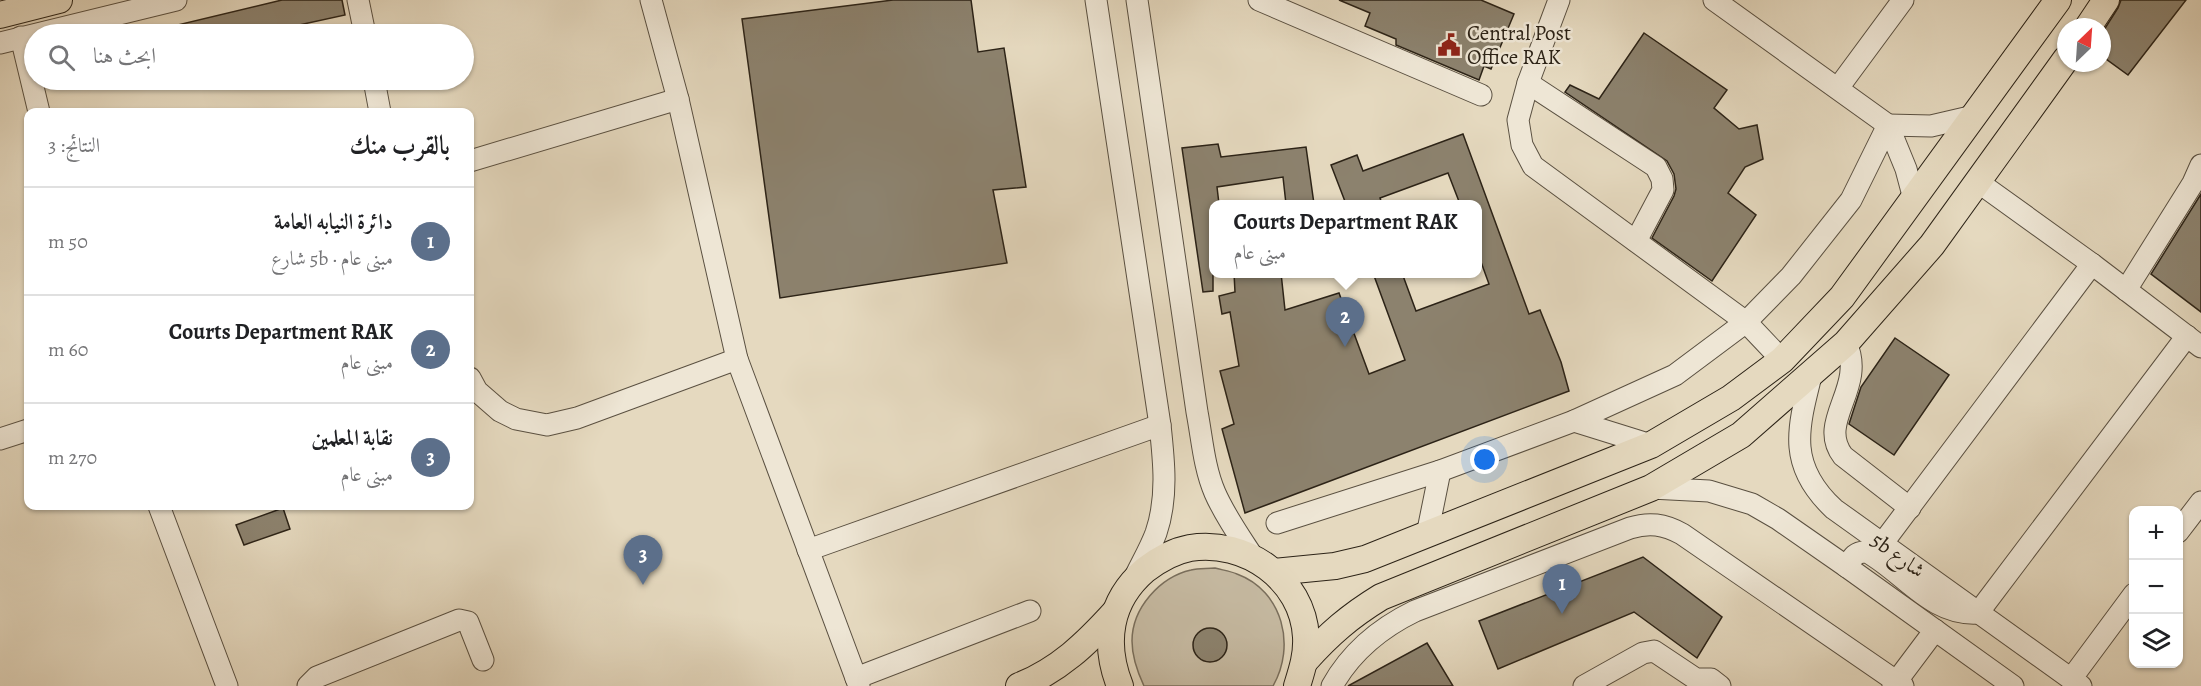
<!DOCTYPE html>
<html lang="ar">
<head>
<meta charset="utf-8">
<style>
	:root { --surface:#fff; --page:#f2f2f2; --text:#202124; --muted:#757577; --line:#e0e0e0; --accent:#2563eb }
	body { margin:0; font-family:Alegreya,Amiri,serif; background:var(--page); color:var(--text); direction:rtl }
	.controls { position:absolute; right:18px; bottom:18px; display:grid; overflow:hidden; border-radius:12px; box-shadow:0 2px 4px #0004 }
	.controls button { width:54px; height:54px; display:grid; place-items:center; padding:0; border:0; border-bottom:2px solid var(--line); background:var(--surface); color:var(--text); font:30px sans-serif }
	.compass { position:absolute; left:2057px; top:18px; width:54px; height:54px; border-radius:50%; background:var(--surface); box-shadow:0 2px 4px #0004; rotate:25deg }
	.you { position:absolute; left:1485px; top:460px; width:21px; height:21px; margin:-15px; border:4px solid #fff; border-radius:50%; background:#1a73e8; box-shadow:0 0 0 9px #1a73e833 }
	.badge { display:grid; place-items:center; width:39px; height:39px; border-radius:50%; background:var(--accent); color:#fff; font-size:20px; font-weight:700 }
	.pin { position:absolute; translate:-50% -50px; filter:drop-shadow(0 2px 3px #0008) }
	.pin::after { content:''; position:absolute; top:32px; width:21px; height:18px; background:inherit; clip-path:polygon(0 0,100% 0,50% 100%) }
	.popup { position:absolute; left:1209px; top:200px; width:273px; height:78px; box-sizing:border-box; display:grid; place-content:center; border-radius:12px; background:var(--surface); filter:drop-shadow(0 2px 4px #0005); font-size:20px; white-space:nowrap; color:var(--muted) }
	.popup b { font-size:22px; color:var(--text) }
	.popup::after { content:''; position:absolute; left:50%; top:100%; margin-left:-12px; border:12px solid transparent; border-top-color:var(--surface) }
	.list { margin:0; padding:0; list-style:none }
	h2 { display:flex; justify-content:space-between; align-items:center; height:78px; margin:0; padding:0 24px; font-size:26px }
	h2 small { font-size:20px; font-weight:400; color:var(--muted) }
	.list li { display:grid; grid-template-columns:39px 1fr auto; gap:18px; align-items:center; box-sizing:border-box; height:108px; padding:0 24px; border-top:2px solid var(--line) }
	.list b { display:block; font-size:22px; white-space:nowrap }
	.list p { margin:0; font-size:20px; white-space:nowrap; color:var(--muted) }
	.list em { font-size:20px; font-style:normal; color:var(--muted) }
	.icon { flex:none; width:33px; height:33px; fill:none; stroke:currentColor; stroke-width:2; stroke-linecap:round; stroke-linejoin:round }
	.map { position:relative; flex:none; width:2201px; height:686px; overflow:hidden; direction:ltr }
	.search { position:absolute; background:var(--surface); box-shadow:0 2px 4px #0004; left:24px; top:24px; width:450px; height:66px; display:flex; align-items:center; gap:15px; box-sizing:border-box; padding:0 21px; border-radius:33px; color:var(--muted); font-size:22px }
	.panel { position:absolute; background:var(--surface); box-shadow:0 2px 4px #0004; left:24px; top:108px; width:450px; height:402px; border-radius:12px; direction:rtl }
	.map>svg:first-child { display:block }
	.green { fill:#c6baa2; stroke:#796e5c; stroke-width:1.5 }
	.building { fill:#8c826e; stroke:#2c2317; stroke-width:1.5 }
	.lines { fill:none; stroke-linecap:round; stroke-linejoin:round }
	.minor-casing { stroke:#5a5041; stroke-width:23 }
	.major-casing { stroke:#2c2317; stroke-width:28 }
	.minor { stroke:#eee6d5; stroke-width:21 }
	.major { stroke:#e5d9bf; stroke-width:26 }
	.labels { text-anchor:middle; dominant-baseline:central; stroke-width:5; stroke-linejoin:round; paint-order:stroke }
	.poi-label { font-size:21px; fill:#2c2317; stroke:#eee6d5; text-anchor:start }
	.street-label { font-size:21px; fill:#2c2317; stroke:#eee6d5 }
</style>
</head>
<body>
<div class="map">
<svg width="2201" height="686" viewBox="0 0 2201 686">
	<rect width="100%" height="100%" fill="#e5d9bf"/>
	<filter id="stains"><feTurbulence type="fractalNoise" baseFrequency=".00333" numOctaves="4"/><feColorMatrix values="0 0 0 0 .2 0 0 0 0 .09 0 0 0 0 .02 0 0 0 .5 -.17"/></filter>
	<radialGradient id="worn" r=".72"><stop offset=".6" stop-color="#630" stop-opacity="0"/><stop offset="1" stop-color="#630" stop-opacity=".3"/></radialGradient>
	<path class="green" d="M1215,568C1222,570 1230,571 1237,574C1283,591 1296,646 1273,686H1144C1137,671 1132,657 1132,641C1132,608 1160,577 1191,570C1199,568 1207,569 1215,568Z"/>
	<g class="building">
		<path d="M282,0H342L345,15L258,34H166L165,28Z"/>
		<path d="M893,0H971L978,52L1004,48L1026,187L993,190L1007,263L780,298L742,19Z"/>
		<path d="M1339,0H1481L1514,14L1491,69L1484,66L1479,80L1396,45V39L1365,26L1370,13Z"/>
		<path d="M2121,0H2186L2128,75L2102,56V33L2118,8Z"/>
		<path d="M1644,33L1727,90L1714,108L1739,129L1757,125L1763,159L1745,167L1728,193L1756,215L1712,281L1652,238L1674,196L1676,189L1674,174L1667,161L1565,92L1570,85L1599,99Z"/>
		<path d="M1463,134L1529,314L1540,310L1561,362L1569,391L1245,513L1222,429L1234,424L1220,371L1239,366L1230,312L1222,314L1219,296L1235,292L1234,273H1281L1285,310L1339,293L1369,374L1405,360L1373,273H1402L1416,311L1489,284L1477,251V204H1460L1448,173L1380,198L1382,204H1346L1331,165L1357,155L1363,171Z"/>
		<path d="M1218,144L1221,157L1306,147L1314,204H1286L1283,177L1217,187L1219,204H1213V291L1203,292L1182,148Z"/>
		<path d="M2201,194V312L2151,274Z"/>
		<path d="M1895,338L1949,375L1894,455L1849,424L1861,387Z"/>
		<path d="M283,508L290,529L244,545L236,525Z"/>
		<path d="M1643,557L1722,617L1697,658L1634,612L1498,669L1479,621Z"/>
		<circle cx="1210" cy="645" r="17"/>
		<path d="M1427,643L1453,686H1348Z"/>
	</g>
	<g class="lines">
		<g class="minor-casing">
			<g id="minor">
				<path d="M358,0L365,34"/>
				<path d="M651,0L678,99L737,359L859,686"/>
				<path d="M1096,0L1160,425C1164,461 1168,498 1156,533C1150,549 1141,564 1134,579"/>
				<path d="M1137,0L1197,412C1202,438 1204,468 1215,493C1225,516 1240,537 1253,557"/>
				<path d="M1259,0L1481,95"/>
				<path d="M1559,0L1528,83L1518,120L1522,145L1533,166L1746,322L1782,360"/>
				<path d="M1714,0L1888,125L1906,169L1914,199"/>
				<path d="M21,37L39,112"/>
				<path d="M0,43L176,0"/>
				<path d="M374,80L380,112"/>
				<path d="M1528,83L1656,167L1662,179L1663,190L1636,241"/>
				<path d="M1838,88L1903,0"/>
				<path d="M1888,125L1931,126L1974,116"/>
				<path d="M470,161L678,99"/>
				<path d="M1978,182L2092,264L2201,347"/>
				<path d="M2126,290L2193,183L2201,165"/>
				<path d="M1846,343C1867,388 1816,421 1843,456L1910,508"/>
				<path d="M1811,376C1797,431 1788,466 1834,509L2081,686"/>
				<path d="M470,378L477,391L500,411L516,419L547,425L577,418L737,359"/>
				<path d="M1574,421L1651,445"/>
				<path d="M0,439L28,430"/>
				<path d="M1651,488L1709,491L1752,504L1778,519L1847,567L2013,686"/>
				<path d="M159,506L227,686"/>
				<path d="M1277,523L1440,471L1574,421L1675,375L1746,322L1791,276L1851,200L1888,125"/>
				<path d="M2178,532L2201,502"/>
				<path d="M1427,535L1440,471"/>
				<path d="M1882,544L2092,264"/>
				<path d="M808,550L1160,425"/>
				<path d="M1847,567C1852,558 1855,551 1867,552C1905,573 1931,616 1978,613L2187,336"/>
				<path d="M856,678L1030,611"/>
				<path d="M2071,679L2134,594"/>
				<path d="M308,686L317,677L459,620L468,622L483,660"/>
				<path d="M1332,686C1351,652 1380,628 1415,611L1630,528C1649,522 1664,524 1682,534L1903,686"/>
				<path d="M1584,686L1643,653L1654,651L1696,679H1711L1720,686"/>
				<path d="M1893,686L1935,630"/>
			</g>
		</g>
		<g class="major-casing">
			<g id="major">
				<path d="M0,15L59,0"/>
				<path d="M2088,27L2106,0"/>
				<path d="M1274,572L1335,566L1365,559L1651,445L1731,398L1782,360L1842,297L2058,0"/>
				<path d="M1305,661C1329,634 1350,616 1381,597L1651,488L1741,435L1846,343L1932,245L2066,59"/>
				<path d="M1019,686C1059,670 1086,644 1115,612"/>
				<path d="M1120,686C1103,643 1109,601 1145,570C1158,560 1174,551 1190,548C1245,539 1303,579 1306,637C1307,655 1302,670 1297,686"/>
			</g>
		</g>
		<use href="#minor" class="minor"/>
		<use href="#major" class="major"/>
	</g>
	<defs>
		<g id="civic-bare" transform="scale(1.8)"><path d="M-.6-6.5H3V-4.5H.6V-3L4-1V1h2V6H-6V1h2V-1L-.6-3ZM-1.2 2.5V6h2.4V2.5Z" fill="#8f2418" stroke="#eee6d5" stroke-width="2.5" paint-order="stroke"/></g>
	</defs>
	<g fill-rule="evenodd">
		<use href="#civic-bare" x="1449" y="45"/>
	</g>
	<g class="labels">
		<g class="poi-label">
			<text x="1467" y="33">Central Post<tspan x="1467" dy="24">Office RAK</tspan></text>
		</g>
		<g class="street-label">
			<text transform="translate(1898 555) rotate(36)">5b شارع</text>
		</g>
	</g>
	<rect width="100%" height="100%" filter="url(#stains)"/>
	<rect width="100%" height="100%" fill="url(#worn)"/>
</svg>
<div class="controls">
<button>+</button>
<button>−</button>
<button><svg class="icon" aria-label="layers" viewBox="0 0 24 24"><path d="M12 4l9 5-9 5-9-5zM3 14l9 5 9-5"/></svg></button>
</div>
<svg class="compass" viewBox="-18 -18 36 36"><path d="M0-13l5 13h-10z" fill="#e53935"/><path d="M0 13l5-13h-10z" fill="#757577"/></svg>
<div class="you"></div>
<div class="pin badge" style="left:1562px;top:614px;background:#5c6f8a">1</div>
<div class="pin badge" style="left:1345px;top:347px;background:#5c6f8a">2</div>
<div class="popup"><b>Courts Department RAK</b>مبنى عام</div>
<div class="pin badge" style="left:643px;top:585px;background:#5c6f8a">3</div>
<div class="search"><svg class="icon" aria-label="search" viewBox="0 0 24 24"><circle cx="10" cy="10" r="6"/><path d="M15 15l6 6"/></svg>ابحث هنا</div>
<section class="panel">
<h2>بالقرب منك<small>النتائج: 3</small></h2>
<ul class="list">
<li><span class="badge" style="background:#5c6f8a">1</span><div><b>دائرة النيابه العامة</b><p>مبنى عام · 5b شارع</p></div><em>50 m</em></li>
<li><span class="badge" style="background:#5c6f8a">2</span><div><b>Courts Department RAK</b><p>مبنى عام</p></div><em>60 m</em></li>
<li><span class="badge" style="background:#5c6f8a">3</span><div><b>نقابة المعلمين</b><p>مبنى عام</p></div><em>270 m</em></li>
</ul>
</section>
</div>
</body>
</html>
